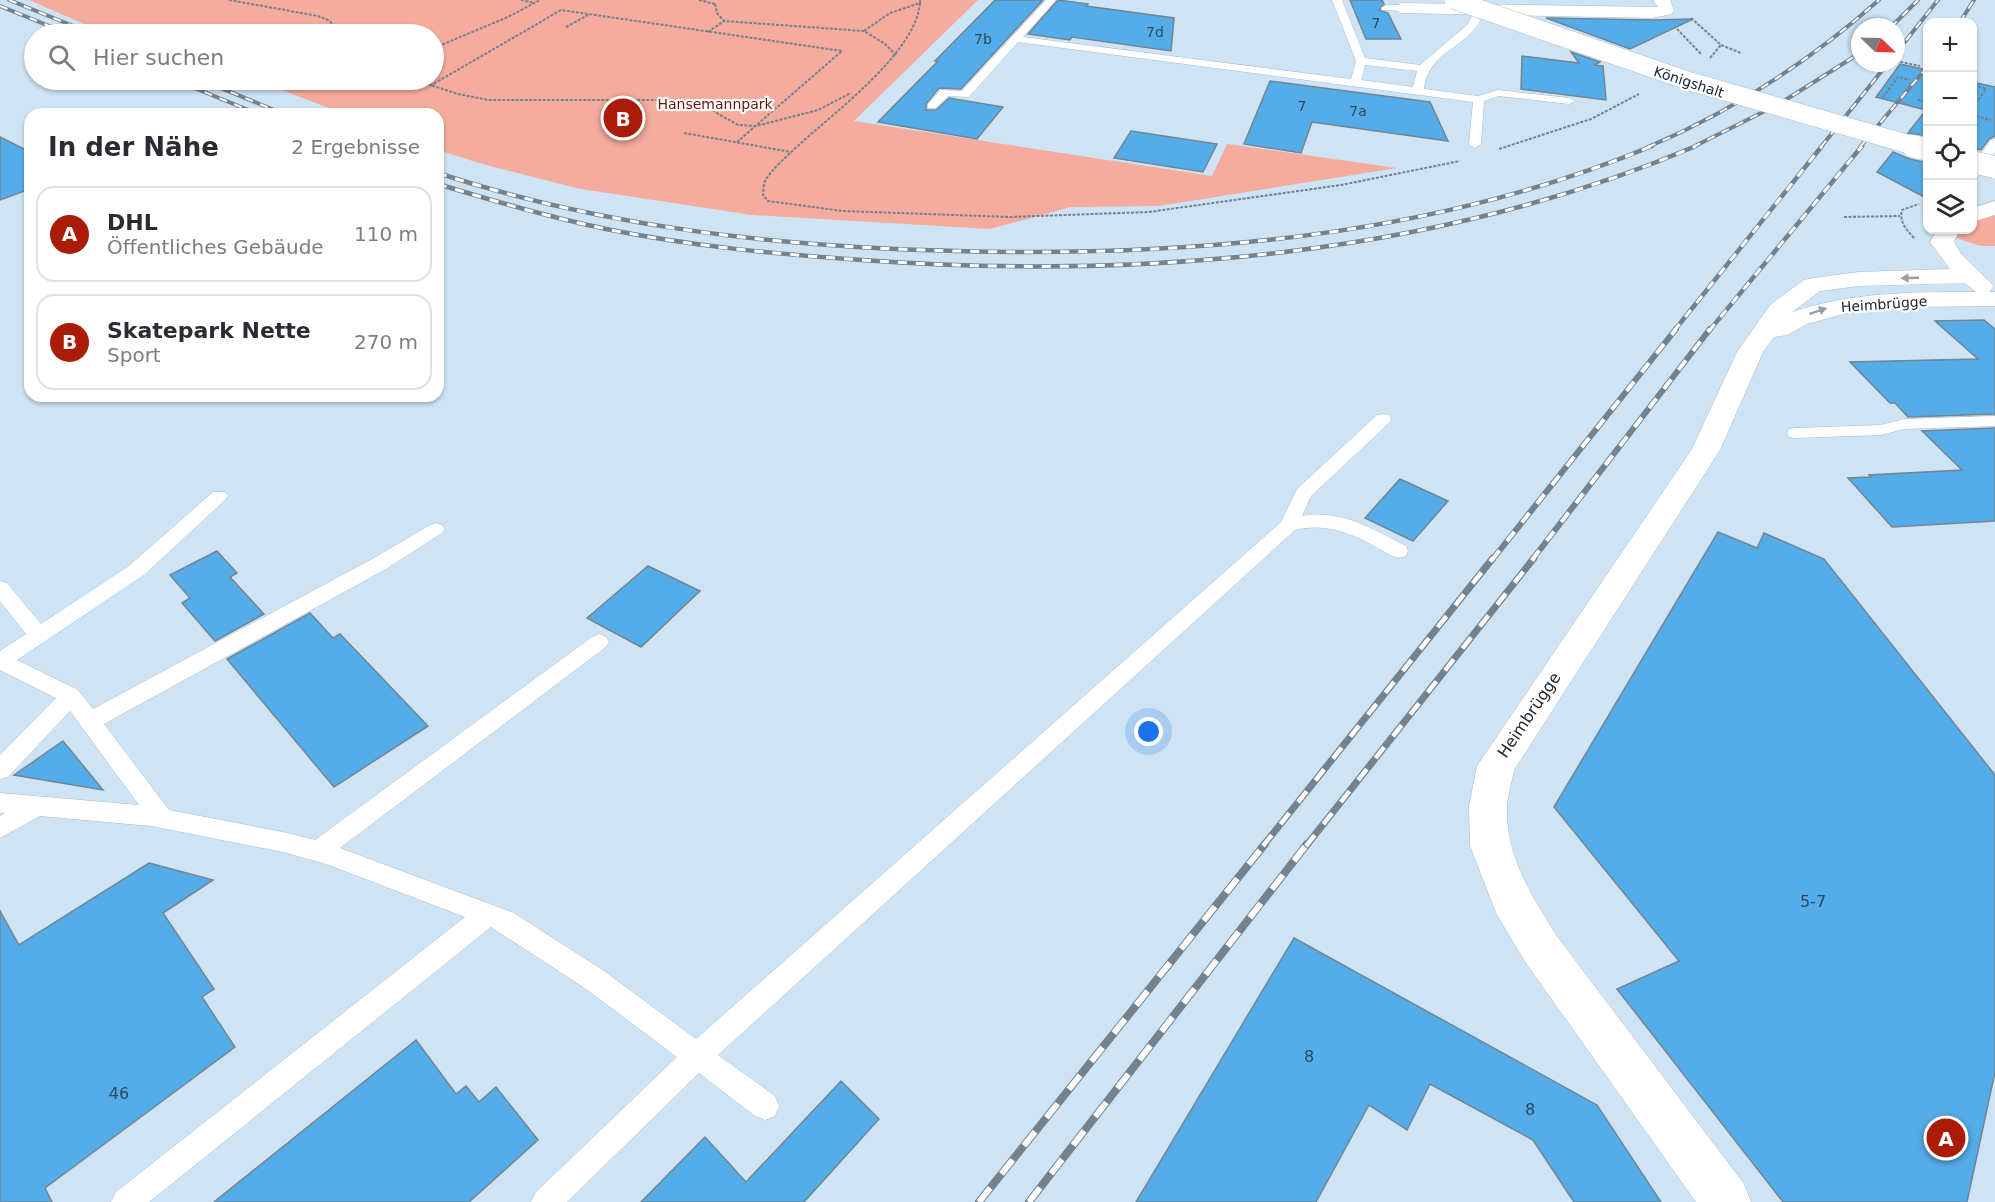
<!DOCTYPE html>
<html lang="de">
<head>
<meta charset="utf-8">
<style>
	:root { --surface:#fff; --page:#f2f2f3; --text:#2b2b33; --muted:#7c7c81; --line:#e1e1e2; --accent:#ab1c08 }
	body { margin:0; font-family:"DejaVu Sans",sans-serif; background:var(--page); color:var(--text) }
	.controls { position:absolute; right:18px; top:18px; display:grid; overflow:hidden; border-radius:12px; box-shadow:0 2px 4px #0004 }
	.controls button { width:54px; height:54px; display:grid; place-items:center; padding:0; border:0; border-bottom:2px solid var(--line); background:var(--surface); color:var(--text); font:30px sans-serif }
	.compass { position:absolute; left:1851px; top:18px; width:54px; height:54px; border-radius:50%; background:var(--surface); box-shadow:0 2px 4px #0004; rotate:113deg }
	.you { position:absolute; left:1149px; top:732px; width:21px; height:21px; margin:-15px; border:4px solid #fff; border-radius:50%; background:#1a73e8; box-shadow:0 0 0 9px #1a73e833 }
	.badge { display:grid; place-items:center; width:39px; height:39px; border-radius:50%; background:var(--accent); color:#fff; font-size:20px; font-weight:700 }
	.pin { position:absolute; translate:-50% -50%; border:3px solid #fff; box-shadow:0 2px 6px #0006 }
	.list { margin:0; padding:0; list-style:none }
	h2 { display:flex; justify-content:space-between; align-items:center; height:78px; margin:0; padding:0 24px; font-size:26px }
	h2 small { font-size:20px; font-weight:400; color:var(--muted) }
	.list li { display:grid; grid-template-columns:39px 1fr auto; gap:18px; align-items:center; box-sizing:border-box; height:96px; margin:0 12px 12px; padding:0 12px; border:2px solid var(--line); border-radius:18px }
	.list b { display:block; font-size:22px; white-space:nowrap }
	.list p { margin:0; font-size:20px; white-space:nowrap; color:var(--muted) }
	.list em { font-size:20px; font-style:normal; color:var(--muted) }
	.icon { flex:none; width:33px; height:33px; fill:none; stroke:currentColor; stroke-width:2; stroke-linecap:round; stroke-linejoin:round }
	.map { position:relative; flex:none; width:1995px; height:1202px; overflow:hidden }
	.search { position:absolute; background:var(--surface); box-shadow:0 2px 4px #0004; left:24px; top:24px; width:420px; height:66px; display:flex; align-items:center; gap:15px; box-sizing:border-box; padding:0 21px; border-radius:33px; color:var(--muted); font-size:22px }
	.panel { position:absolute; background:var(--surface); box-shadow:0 2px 4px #0004; left:24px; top:108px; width:420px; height:294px; border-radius:18px }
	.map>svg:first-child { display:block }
	.green { fill:#f5ab9d }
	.building { fill:#54ade8; stroke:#718593; stroke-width:1.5 }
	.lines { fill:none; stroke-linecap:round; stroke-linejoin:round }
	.lane-casing { stroke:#a8bccc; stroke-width:1 }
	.street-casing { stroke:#a8bccc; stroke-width:1 }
	.path { stroke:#74828d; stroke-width:2; stroke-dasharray:3 1.5; stroke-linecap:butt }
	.lane { fill:#fff; fill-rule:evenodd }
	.street { fill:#fff; fill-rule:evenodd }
	.rail-far4-casing { stroke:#74828d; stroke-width:4 }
	.rail-far3-casing { stroke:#74828d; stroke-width:4.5 }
	.rail-far2-casing { stroke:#74828d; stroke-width:6 }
	.rail-far1-casing { stroke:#74828d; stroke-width:7 }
	.rail-casing { stroke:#74828d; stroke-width:8 }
	.rail-far4 { stroke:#fff; stroke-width:2; stroke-dasharray:8; stroke-linecap:butt }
	.rail-far3 { stroke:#fff; stroke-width:3; stroke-dasharray:9; stroke-linecap:butt }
	.rail-far2 { stroke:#fff; stroke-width:4; stroke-dasharray:12; stroke-linecap:butt }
	.rail-far1 { stroke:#fff; stroke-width:4.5; stroke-dasharray:14; stroke-linecap:butt }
	.rail { stroke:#fff; stroke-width:6; stroke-dasharray:18; stroke-linecap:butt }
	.secondary-bridge-far1-casing { stroke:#a8bccc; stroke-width:19; stroke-linecap:butt }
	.secondary-bridge-casing { stroke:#a8bccc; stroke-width:23; stroke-linecap:butt }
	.secondary-bridge-far1 { stroke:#fff; stroke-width:18 }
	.secondary-bridge { stroke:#fff; stroke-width:22 }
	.oneway { fill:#9b9ea1 }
	.labels { text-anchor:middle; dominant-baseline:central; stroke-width:4.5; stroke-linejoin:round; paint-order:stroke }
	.number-label { font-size:14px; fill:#2d495c }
	.far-street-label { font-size:14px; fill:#20282e; stroke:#fff }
	.far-park-label { font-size:14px; fill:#6a150a; stroke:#fff }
	.street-label { font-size:16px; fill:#20282e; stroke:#fff }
	.near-number-label { font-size:16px; fill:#2d495c }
</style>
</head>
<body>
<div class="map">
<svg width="1995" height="1202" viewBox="0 0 1995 1202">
	<rect width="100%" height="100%" fill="#cee4f4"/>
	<g class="green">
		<path d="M29,0H978L854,121L1212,176L1227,144L1397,168L1159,206L1071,207L990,229L752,215L581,189L479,163L438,150V114H344L256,80H434V34H115L98,30Z"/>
		<path d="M1995,213V246H1981L1956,238L1961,230H1972L1973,222Z"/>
	</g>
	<g class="building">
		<path d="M995,0H1043L961,89L939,88L926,104V110H936L949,98L1003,107L977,139L878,122L938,61H935Z"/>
		<path d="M1058,0L1088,4L1086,6L1174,18L1171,51L1072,37L1070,40L1028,34Z"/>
		<path d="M1350,0H1382L1384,4L1379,10L1388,13L1401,39H1366Z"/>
		<path d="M1546,18L1652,20L1693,19L1630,49Z"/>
		<path d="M1571,52L1600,62L1595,65L1603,66L1606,100L1521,89L1522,56L1579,63Z"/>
		<path d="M1900,64L1928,70V136L1908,133L1926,110L1876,97Z"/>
		<path d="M1270,81L1430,102L1448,141L1312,122L1301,153L1244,144Z"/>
		<path d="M1972,82L1995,87V136L1989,139L1981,150L1972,148Z"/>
		<path d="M1131,131L1217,144L1203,172L1114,158Z"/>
		<path d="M0,137L30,152V189L0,200Z"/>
		<path d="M1893,152L1910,159L1928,163V199L1877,172Z"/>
		<path d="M1984,320L1995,329V414L1908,417L1895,403H1890L1850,362L1978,359L1935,321Z"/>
		<path d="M1995,428V521L1892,527L1848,478L1871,477L1869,475L1962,470L1922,431Z"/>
		<path d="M1400,479L1448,501L1413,541L1365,518Z"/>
		<path d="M1718,532L1757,548L1764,533L1824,559L1995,775V1072L1967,1202H1783L1617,989L1679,961L1554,807Z"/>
		<path d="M217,551L237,573L230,577L264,614L215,641L182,603L190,598L170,575Z"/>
		<path d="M648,566L700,591L641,647L587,618Z"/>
		<path d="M310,613L333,638L340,634L428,726L334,787L227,659Z"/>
		<path d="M63,741L103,790L14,775Z"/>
		<path d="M149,863L213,880L163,913L214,989L202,997L235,1047L45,1188L52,1202H0V911L19,945Z"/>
		<path d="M1294,938L1597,1105L1661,1202H1574L1533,1140L1430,1084L1407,1130L1369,1105L1316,1202H1136Z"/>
		<path d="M416,1040L456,1094L466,1086L479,1102L496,1087L538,1140L469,1202H214Z"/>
		<path d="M841,1081L879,1119L804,1202H641L705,1137L746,1182Z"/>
	</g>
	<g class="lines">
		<g class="lane-casing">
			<g id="lane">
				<path d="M1046,0H1056L1023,37L1351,79L1356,61L1332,0H1342L1365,58L1420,65L1467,25L1473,14L1470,10L1475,7L1483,14C1472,48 1429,48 1424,89L1478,96L1498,90L1569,98L1575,101L1569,104L1499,96L1484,101L1481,144L1475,148L1469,144L1473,102L1018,42L969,97L948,96L936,108H928V104L941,90L962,91ZM1365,65L1417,71L1413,87L1361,80Z"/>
				<path d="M1386,5H1401L1406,8L1401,11L1383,10L1381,8Z"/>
				<path d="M1995,139V152L1976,179L1972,180V166L1991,140Z"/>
				<path d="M1383,414L1389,415L1391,419L1389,423L1311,496L1302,516C1340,509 1373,529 1406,546L1408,551L1406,556L1399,558L1392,556C1360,538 1333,521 1295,530L718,1055L775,1096L779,1106L775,1116L765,1120L755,1116L699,1073L567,1202H531L536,1192L677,1057L586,989L491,927L149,1202H111L116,1192L465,917L326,864L283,852L151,826L40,816L0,838V816L5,813H0V793L139,805L70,711L8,777L0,779V755L56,698L0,670V651L26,634L0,601V581L7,583L41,624L130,565L213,492H225L228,496L225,500L144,575L17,660L78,690L93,709L372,559L430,525L436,523L442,525L445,529L442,533L386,569L104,724L169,810L283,832L315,840L592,637L599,634L606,637L609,642L606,647L340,848L514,913L604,971L696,1039L1281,522L1297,489L1377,415Z"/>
				<path d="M1995,416V426L1904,429L1881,435L1795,438L1789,437L1787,433L1789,429L1795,428L1881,425L1904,419Z"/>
			</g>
		</g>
		<g class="street-casing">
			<g id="street">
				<path d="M1653,0H1670L1674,10L1672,14L1652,18L1401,13L1393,8L1401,3L1658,7Z"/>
				<path d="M1995,201V215L1972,222V208Z"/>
				<path d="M1937,230H1959L1954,242L1961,254L1994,286L1989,292H1995V306L1913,307L1851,312L1807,324L1787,335L1774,337L1763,352L1720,450L1514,770C1512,781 1508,794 1507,806C1505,855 1531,895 1556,935L1744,1184L1751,1202H1696L1526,963L1497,915L1470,846L1469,806L1477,766L1692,449L1737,352L1771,304L1804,280L1813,278L1859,272L1950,269L1930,242ZM1965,283L1976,292C1913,292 1852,292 1792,312L1820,291L1859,286Z"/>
			</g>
		</g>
		<g class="path">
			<path d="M229,0L318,16L328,20L345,34"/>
			<path d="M521,0L535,3"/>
			<path d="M699,0L715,4"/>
			<path d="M920,3C916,52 836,111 800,144C791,152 770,171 765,181C763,185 764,191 763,195L768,201L843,211L1010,217L1149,212L1341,185L1460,161"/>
			<path d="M715,4L717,13L724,21L864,31L885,44L896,55"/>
			<path d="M1691,18L1721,45L1741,53"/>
			<path d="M566,27L588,15"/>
			<path d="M1677,29L1701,54"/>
			<path d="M864,31L890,13L920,3V0"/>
			<path d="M708,32L724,21"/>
			<path d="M434,48L508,17L540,0"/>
			<path d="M1710,58L1721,45"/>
			<path d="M1896,61L1920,66"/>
			<path d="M415,80L458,94L489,100H672L708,108L738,125L756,126L818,110L851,93"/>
			<path d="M430,86L561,10L842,51L737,142"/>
			<path d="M1972,91L1976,86L1986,89L1972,109"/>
			<path d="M1883,97L1898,77L1910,80"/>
			<path d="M1918,100L1928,103"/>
			<path d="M1972,115L1991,120"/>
			<path d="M684,133L791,152"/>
			<path d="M1499,149L1591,119L1639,94"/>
			<path d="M1844,217L1900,216"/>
			<path d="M1914,238C1906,229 1899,222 1902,210L1919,204"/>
		</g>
		<use href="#lane" class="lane"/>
		<use href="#street" class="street"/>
		<g class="rail-far4-casing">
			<g id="rail-far4">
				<path d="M9,0L93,34"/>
				<path d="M0,6L69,34"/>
				<path d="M1960,22L1974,0"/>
				<path d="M1891,27L1918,0"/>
				<path d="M1896,53L1938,0"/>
				<path d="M175,80L258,114"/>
				<path d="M201,80L284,114"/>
				<path d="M1648,147C1733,111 1810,61 1879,0"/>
				<path d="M1693,147L1779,104L1860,53"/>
				<path d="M1821,147L1888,63"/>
				<path d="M1860,147L1928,66"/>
			</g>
		</g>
		<g class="rail-far3-casing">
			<g id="rail-far3">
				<path d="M438,173C605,228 783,247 957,251C1191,257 1434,237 1652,146"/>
				<path d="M438,184C493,201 549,217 606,229C690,246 776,254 862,260C1140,280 1438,256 1696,146"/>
				<path d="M1674,331L1822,146"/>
				<path d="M1709,331L1862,146"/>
			</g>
		</g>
		<g class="rail-far2-casing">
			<g id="rail-far2">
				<path d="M1492,560L1676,329"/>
				<path d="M1532,560L1710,329"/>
			</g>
		</g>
		<g class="rail-far1-casing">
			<g id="rail-far1">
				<path d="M1263,846L1493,558"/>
				<path d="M1306,846L1534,558"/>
			</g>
		</g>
		<g class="rail-casing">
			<g id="rail">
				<path d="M979,1202L1265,844"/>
				<path d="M1029,1202L1307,844"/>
			</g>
		</g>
		<use href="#rail-far4" class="rail-far4"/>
		<use href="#rail-far3" class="rail-far3"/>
		<use href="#rail-far2" class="rail-far2"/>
		<use href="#rail-far1" class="rail-far1"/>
		<use href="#rail" class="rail"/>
		<g class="secondary-bridge-far1-casing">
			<path id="secondary-bridge-far1" d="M1454,0L1689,81L1918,147"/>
		</g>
		<g class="secondary-bridge-casing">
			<g id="secondary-bridge">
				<path d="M1913,146L1928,150"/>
				<path d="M1972,162L1995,167"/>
			</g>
		</g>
		<use href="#secondary-bridge-far1" class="secondary-bridge-far1"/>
		<use href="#secondary-bridge" class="secondary-bridge"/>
	</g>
	<defs><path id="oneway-solid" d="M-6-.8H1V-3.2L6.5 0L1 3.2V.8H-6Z" transform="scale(1.5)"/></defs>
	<g class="oneway">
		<use href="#oneway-solid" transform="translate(1910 278) rotate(178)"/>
		<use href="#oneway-solid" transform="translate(1818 311) rotate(-18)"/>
	</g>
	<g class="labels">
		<g class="number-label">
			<text x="1376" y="23">7</text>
			<text x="1155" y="32">7d</text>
			<text x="983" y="39">7b</text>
			<text x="1302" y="106">7</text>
			<text x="1358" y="111">7a</text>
		</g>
		<g class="far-street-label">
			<text transform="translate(1689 82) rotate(18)">Königshalt</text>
			<text transform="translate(1884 304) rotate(-4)">Heimbrügge</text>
		</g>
		<g class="far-park-label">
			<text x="715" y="104">Hansemannpark</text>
		</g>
		<g class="street-label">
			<text transform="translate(1529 715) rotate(-56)">Heimbrügge</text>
		</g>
		<g class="near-number-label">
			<text x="1813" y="901">5-7</text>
			<text x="1309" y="1056">8</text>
			<text x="119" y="1093">46</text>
			<text x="1530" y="1109">8</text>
		</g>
	</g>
</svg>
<div class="controls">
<button>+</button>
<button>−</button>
<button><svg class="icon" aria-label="locate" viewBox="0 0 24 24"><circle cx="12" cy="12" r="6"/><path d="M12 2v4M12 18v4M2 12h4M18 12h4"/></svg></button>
<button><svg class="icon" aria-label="layers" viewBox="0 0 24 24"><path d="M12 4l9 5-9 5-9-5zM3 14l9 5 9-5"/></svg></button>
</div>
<svg class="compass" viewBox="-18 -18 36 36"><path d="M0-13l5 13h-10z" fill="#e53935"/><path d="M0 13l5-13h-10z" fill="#7c7c81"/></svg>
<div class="you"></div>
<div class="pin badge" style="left:1946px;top:1138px">A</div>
<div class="pin badge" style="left:623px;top:118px">B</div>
<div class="search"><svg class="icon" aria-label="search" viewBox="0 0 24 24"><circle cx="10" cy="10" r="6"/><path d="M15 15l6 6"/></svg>Hier suchen</div>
<section class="panel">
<h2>In der Nähe<small>2 Ergebnisse</small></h2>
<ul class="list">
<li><span class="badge">A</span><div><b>DHL</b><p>Öffentliches Gebäude</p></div><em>110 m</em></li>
<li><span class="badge">B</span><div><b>Skatepark Nette</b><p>Sport</p></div><em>270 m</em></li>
</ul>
</section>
</div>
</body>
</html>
